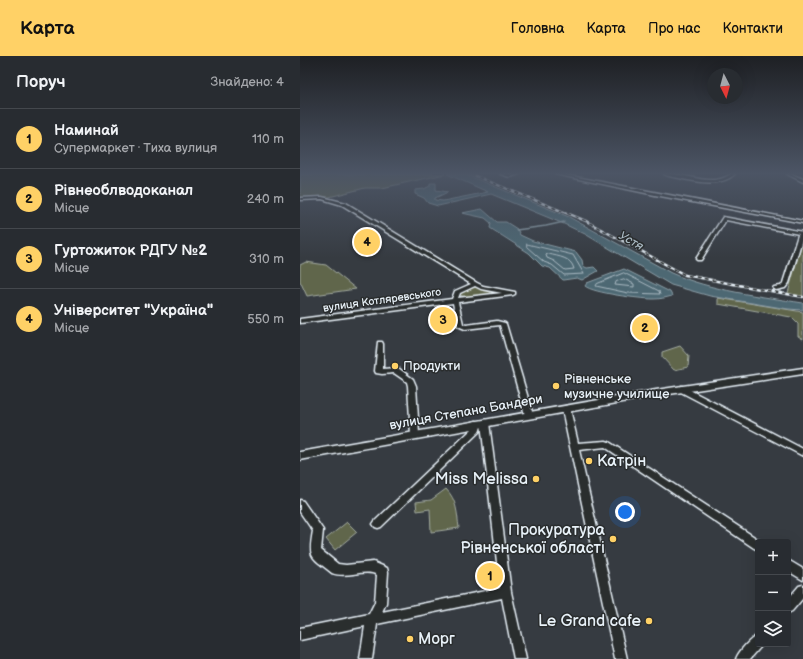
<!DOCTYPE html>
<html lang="uk">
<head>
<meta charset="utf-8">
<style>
	:root { --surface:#282c31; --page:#34383d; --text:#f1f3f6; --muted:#a5a7ab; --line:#44484d; --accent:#ffd166 }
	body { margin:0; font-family:"Balsamiq Sans",sans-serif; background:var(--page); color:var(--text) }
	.controls { position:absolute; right:12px; bottom:12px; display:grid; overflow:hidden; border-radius:4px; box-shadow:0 4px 16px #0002 }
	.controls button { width:36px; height:36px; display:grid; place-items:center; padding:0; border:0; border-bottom:1px solid var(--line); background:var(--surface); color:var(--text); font:20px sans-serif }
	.compass { position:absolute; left:407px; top:12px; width:36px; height:36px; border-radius:50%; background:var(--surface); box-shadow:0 4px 16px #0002; rotate:174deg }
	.you { position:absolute; left:325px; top:456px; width:14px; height:14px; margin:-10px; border:3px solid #fff; border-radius:50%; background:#1a73e8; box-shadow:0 0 0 6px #1a73e833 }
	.badge { display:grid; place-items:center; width:26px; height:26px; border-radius:50%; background:var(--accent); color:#111; font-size:13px; font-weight:700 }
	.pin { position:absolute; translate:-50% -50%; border:2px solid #fff; box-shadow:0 1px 4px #0006 }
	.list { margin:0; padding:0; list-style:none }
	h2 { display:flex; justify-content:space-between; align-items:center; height:52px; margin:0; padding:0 16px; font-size:17px }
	h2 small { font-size:13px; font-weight:400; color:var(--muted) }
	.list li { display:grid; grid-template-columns:26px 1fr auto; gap:12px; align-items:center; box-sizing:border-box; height:60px; padding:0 16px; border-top:1px solid var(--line) }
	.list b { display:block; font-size:15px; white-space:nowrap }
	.list p { margin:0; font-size:13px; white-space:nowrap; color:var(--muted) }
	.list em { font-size:13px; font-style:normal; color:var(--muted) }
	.icon { flex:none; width:22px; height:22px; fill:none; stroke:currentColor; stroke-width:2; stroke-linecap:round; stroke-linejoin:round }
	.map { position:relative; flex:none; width:503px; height:603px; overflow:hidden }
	header { display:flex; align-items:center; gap:24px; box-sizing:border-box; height:56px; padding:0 20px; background:var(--accent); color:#111 }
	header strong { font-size:19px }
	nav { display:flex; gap:22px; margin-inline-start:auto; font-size:14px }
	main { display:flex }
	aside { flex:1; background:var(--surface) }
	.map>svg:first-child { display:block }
	.green { fill:#60664c; stroke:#a4aca2 }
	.water { fill:#4e6873; stroke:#8c9fa8 }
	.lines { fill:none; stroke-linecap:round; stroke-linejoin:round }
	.shore { stroke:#aabac3; stroke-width:1 }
	.stream { stroke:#8c9fa8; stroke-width:1.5 }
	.minor-casing { stroke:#e8f1f8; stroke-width:3 }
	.major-casing { stroke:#e8f1f8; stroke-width:3 }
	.minor { fill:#2a2d2e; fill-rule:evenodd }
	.major { fill:#2a2d2e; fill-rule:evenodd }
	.rail-casing { stroke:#e8f1f8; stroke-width:2.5 }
	.rail { stroke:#2a2d2e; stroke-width:1.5; stroke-dasharray:4; stroke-linecap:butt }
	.poi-dot { fill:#ffd166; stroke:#2a2d2e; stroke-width:1.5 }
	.labels { text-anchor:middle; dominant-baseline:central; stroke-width:3; stroke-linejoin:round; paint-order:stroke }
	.far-street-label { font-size:11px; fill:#e8f1f8; stroke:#2a2d2e }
	.far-water-label { font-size:12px; font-style:italic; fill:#aabac3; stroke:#2a2d2e }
	.poi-label { font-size:13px; fill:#e8f1f8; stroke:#2a2d2e; text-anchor:start }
	.street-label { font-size:13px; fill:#e8f1f8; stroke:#2a2d2e }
	.near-poi-label { font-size:16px; fill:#e8f1f8; stroke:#2a2d2e; text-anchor:end }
</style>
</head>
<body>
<header>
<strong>Карта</strong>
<nav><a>Головна</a><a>Карта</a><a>Про нас</a><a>Контакти</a></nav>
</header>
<main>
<aside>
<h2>Поруч<small>Знайдено: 4</small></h2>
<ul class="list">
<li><span class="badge">1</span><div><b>Наминай</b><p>Супермаркет · Тиха вулиця</p></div><em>110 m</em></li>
<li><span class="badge">2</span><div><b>Рівнеоблводоканал</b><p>Місце</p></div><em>240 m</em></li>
<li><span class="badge">3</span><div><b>Гуртожиток РДГУ №2</b><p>Місце</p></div><em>310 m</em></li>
<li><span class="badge">4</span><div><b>Університет &quot;Україна&quot;</b><p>Місце</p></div><em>550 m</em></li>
</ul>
</aside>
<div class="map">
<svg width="503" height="603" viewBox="0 0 503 603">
	<rect width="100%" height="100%" fill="#363b41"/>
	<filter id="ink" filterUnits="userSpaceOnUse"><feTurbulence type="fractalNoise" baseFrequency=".025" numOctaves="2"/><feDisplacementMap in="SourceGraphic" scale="8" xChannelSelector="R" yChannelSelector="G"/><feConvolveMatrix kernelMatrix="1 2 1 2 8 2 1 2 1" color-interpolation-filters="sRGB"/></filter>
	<g filter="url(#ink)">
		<g class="green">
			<path d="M0,118H145L82,132H65L29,141L0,142Z"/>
			<path d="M503,183V241L486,238L488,237Z"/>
			<path d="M6,206L26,209L56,233L7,240L0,225V209Z"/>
			<path d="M178,231L192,235V237C183,239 166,244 159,238L170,232Z"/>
			<path d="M418,242L503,256V283L498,280V268L491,261L418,248Z"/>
			<path d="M380,290L389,300L388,311L374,314L362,301V296Z"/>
			<path d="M146,433C157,444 157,457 159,472L131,476L130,453L117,455L116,446L131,444Z"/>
			<path d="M47,466L57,476L35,494L26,483Z"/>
		</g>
		<g class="water">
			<path d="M147,118H162L169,120L269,161L371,217C412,235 459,240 503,247V254L488,253L410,240L371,229L285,178L264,168L191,138L138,150L128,147L124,142L115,138V134L124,133L130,130V127H136V134L148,136L135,142V144L143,145L188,136Z"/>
			<path d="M182,153L197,166H206L217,173L220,179L233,185L276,196L282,204L283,210L287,212L294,211L298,215L282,224L277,222L263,224L250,212L242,210L229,197L190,172L191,167L185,162L162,157Z"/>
			<path d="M324,213L370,236L372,240C365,242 360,243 353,243C340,243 293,237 285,230L287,227Z"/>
		</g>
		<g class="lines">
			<g class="shore">
				<path d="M227,188L273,199L284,218L264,219L252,209L244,206L227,191Z"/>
				<path d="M249,198C259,201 271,201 274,213L265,214L254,205L247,202L246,199Z"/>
				<path d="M324,217L359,235L360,238L328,237L296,230L297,228Z"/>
				<path d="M324,223L334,228V231L315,229L316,226Z"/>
			</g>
			<path class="stream" d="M216,174L246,170L264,166"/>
			<g class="minor-casing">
				<g id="minor">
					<path d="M200,118H219L210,121Z"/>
					<path d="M255,118H261L503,165V167L355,139Z"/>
					<path d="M364,118C385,115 410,133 431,118H435C421,131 399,126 383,123C376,121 369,121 364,118Z"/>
					<path d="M487,118H491L503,123V126Z"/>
					<path d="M22,141L46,147L177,227L183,230L215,236V238L213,239L158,246L163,268L166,269L197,265L205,267L206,268L233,359L232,361H226L225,359L200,269L165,273L158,270L153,247L0,267V263L152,243L155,235L171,228L42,149L22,143L0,144V142ZM175,230L181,233L202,237L158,242L160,237Z"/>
					<path d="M423,161L503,176V180L489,227L485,232L476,234L473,232L474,231L481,230L483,227L498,179L499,178L426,164L401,204H397L396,203Z"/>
					<path d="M78,286H82L83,288V313L95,312H98L113,323L116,330L119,379L118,381L115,382L112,381L111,379L108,330L107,326L94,317L82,318L76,317L75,315Z"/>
					<path d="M382,330L503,393V400L379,335L378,333L379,331Z"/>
					<path d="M266,350L269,351L270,353L278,387L306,385L309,386L462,486H458V494L454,492L305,391L279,394L327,603H315L262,353L263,351Z"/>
					<path d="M185,364L188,365L189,367L211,536L226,603H214L202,542L77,568L72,603H60L65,570L0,584V572L69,558L75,546L77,519C65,512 47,523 32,517C11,500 8,503 13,475L0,456V444L3,445L23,474L21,494L38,508L46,509L73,506L87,512L88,516L86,547L82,556L200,532L181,367L182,365Z"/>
					<path d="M176,365L179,366C181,369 181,373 179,376L81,471L78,472L75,471L73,468L75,465L172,373L173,366Z"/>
					<path d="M488,504L503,513V524L488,515Z"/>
					<path d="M503,529V542L492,555L488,557V543L499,530Z"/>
					<path d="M458,579V588H463L450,603H436C439,595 450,583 458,579Z"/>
				</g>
			</g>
			<g class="major-casing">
				<path id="major" d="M503,312V318L356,340L0,404V396L356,334Z"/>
			</g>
			<use href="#minor" class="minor"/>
			<use href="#major" class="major"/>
			<g class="rail-casing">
				<path id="rail" d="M171,118L286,165L385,219L503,241"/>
			</g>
			<use href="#rail" class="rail"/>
		</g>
	</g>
	<linearGradient id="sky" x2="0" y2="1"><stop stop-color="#1e2024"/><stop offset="0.58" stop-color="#4c5565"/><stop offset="1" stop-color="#4c5565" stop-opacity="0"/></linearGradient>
	<rect width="503" height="202" fill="url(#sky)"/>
	<g class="poi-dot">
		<circle cx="95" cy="310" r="4"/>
		<circle cx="256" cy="330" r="4"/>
		<circle cx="289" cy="405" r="4"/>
		<circle cx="236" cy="423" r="4"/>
		<circle cx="313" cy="483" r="4"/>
		<circle cx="349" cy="565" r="4"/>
		<circle cx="110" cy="583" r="4"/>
	</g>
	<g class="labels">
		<g class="far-street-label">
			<text transform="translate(82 244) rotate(-8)">вулиця Котляревського</text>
		</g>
		<g class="far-water-label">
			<text transform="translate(331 185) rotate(29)">Устя</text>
		</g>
		<g class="poi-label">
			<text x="103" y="310">Продукти</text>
			<text x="264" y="323">Рівненське<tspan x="264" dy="15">музичне училище</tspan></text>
		</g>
		<g class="street-label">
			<text transform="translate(166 356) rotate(-10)">вулиця Степана Бандери</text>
		</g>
		<g class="near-poi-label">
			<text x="297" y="405" text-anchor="start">Катрін</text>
			<text x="228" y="423">Miss Melissa</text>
			<text x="305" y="474">Прокуратура<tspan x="305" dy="18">Рівненської області</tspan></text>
			<text x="341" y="565">Le Grand cafe</text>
			<text x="118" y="583" text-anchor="start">Морг</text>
		</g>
	</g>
</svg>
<div class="controls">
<button>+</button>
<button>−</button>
<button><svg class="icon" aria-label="layers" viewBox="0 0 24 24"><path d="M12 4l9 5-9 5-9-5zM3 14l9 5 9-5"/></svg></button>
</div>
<svg class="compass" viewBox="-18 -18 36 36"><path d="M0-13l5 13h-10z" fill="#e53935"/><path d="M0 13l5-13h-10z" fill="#a5a7ab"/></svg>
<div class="you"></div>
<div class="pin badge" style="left:190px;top:520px">1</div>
<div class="pin badge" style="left:345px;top:272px">2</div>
<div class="pin badge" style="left:143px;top:264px">3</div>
<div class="pin badge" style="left:67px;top:186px">4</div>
</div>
</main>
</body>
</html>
